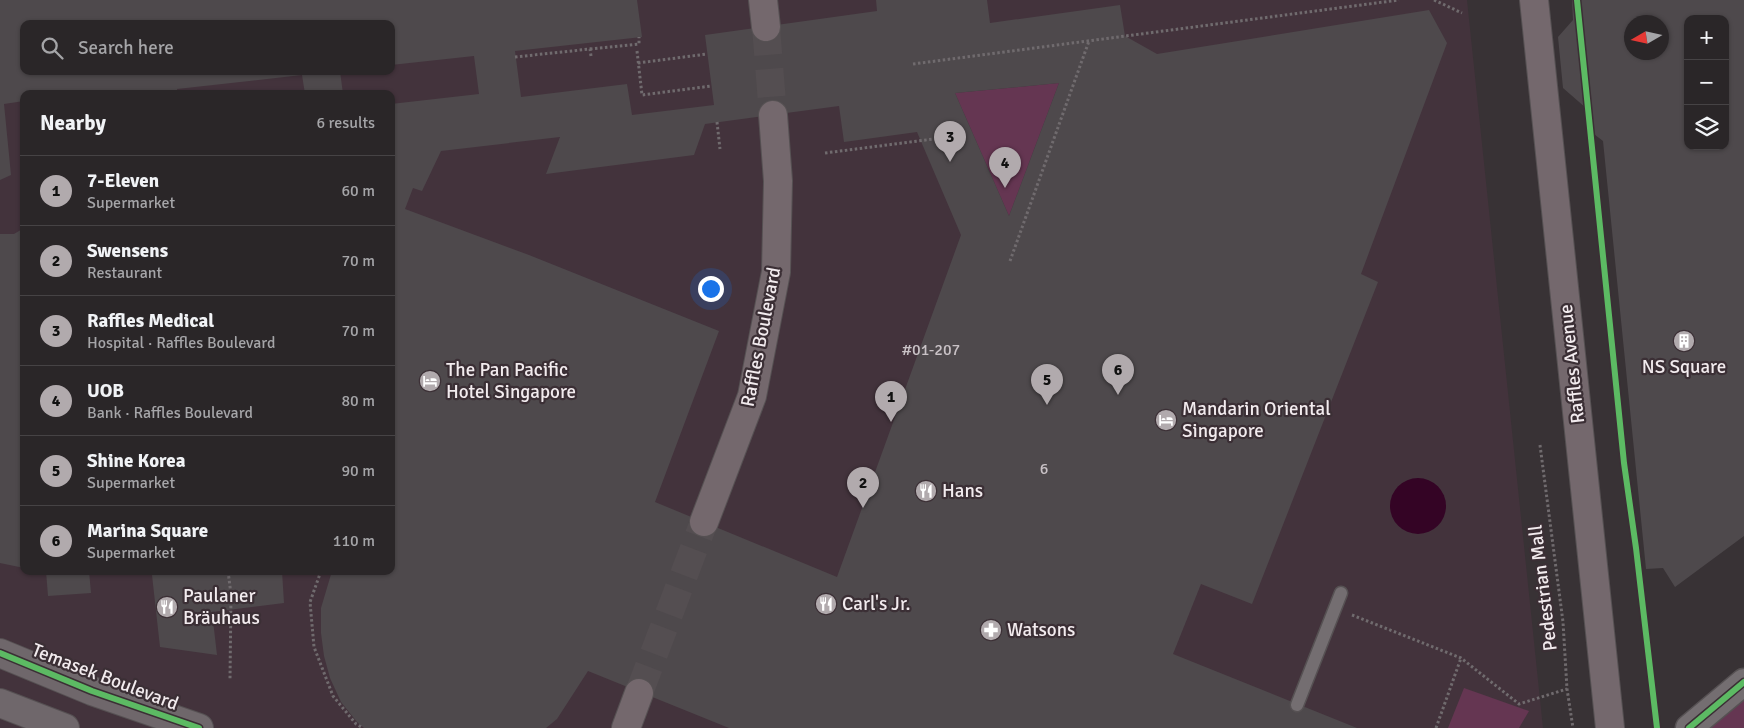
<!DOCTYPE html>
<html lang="en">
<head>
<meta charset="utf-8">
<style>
	:root { --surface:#2a2628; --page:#363234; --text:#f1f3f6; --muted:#a5a5a8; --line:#464345; --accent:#b1aaad }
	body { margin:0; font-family:Signika,sans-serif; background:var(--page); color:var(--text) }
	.controls { position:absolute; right:15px; top:15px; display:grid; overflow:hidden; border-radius:10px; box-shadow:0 1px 4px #0004 }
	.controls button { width:45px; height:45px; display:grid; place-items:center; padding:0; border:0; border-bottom:1px solid var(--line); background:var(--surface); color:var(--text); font:25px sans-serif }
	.compass { position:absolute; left:1624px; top:15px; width:45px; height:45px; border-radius:50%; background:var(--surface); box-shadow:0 1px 4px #0004; rotate:261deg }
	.you { position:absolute; left:710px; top:288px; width:18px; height:18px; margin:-12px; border:4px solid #fff; border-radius:50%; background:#1a73e8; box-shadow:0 0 0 8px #1a73e833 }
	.badge { display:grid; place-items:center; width:32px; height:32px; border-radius:50%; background:var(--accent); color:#111; font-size:16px; font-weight:700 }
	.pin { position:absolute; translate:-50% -41px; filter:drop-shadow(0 1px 2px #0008) }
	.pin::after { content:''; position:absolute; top:26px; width:18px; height:15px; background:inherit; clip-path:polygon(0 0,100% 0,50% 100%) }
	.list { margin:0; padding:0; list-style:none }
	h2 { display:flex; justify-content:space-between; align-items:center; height:65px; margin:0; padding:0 20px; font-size:21px }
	h2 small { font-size:16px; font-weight:400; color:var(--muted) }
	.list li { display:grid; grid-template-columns:32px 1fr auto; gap:15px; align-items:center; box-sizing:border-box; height:70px; padding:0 20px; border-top:1px solid var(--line) }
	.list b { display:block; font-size:19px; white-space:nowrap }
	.list p { margin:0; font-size:16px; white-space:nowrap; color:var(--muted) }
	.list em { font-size:16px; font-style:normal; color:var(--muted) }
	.icon { flex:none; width:28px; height:28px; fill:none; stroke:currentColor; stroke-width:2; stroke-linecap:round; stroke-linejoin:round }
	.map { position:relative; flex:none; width:1744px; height:728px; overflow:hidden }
	.search { position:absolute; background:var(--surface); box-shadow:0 1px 4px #0004; left:20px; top:20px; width:375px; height:55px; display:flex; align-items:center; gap:12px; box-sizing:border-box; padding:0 18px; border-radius:10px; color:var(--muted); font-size:19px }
	.panel { position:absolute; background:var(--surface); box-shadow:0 1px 4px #0004; left:20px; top:90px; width:375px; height:485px; border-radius:10px }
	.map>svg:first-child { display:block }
	.built { fill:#43333c; fill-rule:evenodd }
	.green { fill:#653652 }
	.water { fill:#340425 }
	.building { fill:#4e494c; fill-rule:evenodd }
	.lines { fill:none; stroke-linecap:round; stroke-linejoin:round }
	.primary-tunnel { stroke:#544e51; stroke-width:28; stroke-dasharray:28 14; stroke-linecap:butt }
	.lane-casing { stroke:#565153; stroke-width:15 }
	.street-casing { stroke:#565153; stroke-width:29 }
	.secondary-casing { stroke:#565153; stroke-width:30 }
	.primary-casing { stroke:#565153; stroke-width:30 }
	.path { stroke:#706b6e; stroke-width:3; stroke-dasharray:2.5 2.5; stroke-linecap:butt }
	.lane { stroke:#746e71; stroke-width:12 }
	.street { stroke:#746e71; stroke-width:26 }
	.secondary { stroke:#6f676b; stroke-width:28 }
	.primary { stroke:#74686d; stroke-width:28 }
	.cycleway-casing { stroke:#3b2f35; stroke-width:9 }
	.cycleway { stroke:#5cba63; stroke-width:6 }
	.labels { text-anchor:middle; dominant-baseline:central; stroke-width:4.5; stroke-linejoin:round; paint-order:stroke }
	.number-label { font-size:16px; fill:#c9c2c6 }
	.street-label { font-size:19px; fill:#f2ebee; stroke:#3b2f35 }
	.poi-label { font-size:19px; fill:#f2ebee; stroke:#3b2f35; text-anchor:start }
</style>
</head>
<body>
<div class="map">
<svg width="1744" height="728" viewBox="0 0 1744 728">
	<rect width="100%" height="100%" fill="#383235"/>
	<path class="built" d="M0,0H1467L1543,728H0ZM24,24H391V71H24ZM24,94H391V571H24Z"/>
	<g class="green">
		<path d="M1059,83L1009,216L955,93Z"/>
		<path d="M1464,688L1529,711L1519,728H1448Z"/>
		<path d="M1744,688V728H1701Z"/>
	</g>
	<circle class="water" cx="1418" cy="506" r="28"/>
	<g class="building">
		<path d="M0,0H637L642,37L515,51L521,97L627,84L632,115L714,105L705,35L877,11L876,0H987L990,23L1120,5L1125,36L1157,54L1429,10L1447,43L1361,274L1378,282L1252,604L1201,584L1173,654L1357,728H729L588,671L557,719L546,728H364L357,722L341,702L330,678L324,656L321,633V608L332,571H391V104L479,94L474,56L391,65V24H24V71H340L343,94H305L302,75L177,89L178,94H125V90L92,94H24V101L4,104L11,175L0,180ZM1059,83L1009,216L955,93ZM839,106L844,142L917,132L961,235L837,577L655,502L719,331L529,255L405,209L413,188L422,191L441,151L560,137L546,174L694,155L705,124Z"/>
		<path d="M1572,0H1744V536L1675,587L1663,568L1646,569L1603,141L1590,131L1586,108L1563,88L1558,37L1573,20ZM1688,19H1725V146H1688ZM1632,22H1662V52H1632Z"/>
		<path d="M24,228V568L0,563V234H14Z"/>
		<path d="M46,571H89L91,593L48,596Z"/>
		<path d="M157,571H282L284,603L212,612L217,655L160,647L152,575H157Z"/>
	</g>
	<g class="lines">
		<g class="primary-tunnel">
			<path d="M766,27L773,115"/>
			<path d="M639,693L704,522"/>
		</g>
		<g class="lane-casing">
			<path id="lane" d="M1297,705L1341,593"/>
		</g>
		<g class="street-casing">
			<path id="street" d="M1689,728L1744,682"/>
		</g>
		<g class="secondary-casing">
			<g id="secondary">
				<path d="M0,653L92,691L199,728"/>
				<path d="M0,703L65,728"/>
			</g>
		</g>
		<g class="primary-casing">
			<g id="primary">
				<path d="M763,0L766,27"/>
				<path d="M1534,0L1610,728"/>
				<path d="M704,522L752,396L776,272L778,181L773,115"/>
				<path d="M626,728L639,693"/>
			</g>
		</g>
		<g class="path">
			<path d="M1434,0L1462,13"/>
			<path d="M1577,0L1624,463L1636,548L1657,728"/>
			<path d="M590,49L639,44V37"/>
			<path d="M637,51L642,95L711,86"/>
			<path d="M515,57L590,49L591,56"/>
			<path d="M638,63L707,54"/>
			<path d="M913,64L1399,0"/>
			<path d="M717,122L720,149"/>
			<path d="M825,153L949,137"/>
			<path d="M1010,261L1089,41"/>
			<path d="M1540,445L1563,622L1567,689L1573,728"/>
			<path d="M228,571L231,594L230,679"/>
			<path d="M321,571L310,602L314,647L333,696L356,724L363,728"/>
			<path d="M1352,615L1461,658L1519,704L1567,689"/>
			<path d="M1436,728L1461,658"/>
		</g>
		<use href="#lane" class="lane"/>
		<use href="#street" class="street"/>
		<use href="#secondary" class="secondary"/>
		<use href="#primary" class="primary"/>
		<g class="cycleway-casing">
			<g id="cycleway">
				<path d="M1577,0L1624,463L1636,548L1657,728"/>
				<path d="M0,653L92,691L199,728"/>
				<path d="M1689,728L1744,682"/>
			</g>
		</g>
		<use href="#cycleway" class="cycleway"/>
	</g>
	<defs>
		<g id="building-disc" transform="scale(1.125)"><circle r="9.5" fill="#b1aaad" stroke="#3b2f35"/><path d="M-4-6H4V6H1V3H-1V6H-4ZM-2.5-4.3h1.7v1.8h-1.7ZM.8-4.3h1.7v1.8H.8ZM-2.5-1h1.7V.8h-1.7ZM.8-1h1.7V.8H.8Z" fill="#fff"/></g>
		<g id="hotel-disc" transform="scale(1.125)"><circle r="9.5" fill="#b1aaad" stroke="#3b2f35"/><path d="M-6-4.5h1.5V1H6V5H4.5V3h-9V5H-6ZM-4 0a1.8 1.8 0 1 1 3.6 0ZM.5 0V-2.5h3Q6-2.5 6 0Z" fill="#fff"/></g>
		<g id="restaurant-disc" transform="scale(1.125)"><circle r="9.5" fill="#b1aaad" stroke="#3b2f35"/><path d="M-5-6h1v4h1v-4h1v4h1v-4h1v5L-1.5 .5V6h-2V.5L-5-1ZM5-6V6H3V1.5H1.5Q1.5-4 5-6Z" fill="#fff"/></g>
		<g id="pharmacy-disc" transform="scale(1.125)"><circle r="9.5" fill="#b1aaad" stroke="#3b2f35"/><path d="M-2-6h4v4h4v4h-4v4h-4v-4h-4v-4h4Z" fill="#fff"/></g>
	</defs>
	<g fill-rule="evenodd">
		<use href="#building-disc" x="1684" y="341"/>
		<use href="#hotel-disc" x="430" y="381"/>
		<use href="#hotel-disc" x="1166" y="420"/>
		<use href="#restaurant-disc" x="926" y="491"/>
		<use href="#restaurant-disc" x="826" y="604"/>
		<use href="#restaurant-disc" x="167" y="607"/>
		<use href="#pharmacy-disc" x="991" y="630"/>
	</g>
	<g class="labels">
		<g class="number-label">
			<text x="931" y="350">#01-207</text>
			<text x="1044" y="469">6</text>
		</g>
		<g class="street-label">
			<text transform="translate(761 337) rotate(-79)">Raffles Boulevard</text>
			<text transform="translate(1572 364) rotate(-96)">Raffles Avenue</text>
			<text transform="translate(1543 588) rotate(-97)">Pedestrian Mall</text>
			<text transform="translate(105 677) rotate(21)">Temasek Boulevard</text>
		</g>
		<g class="poi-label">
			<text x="1684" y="367" text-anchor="middle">NS Square</text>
			<text x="446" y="370">The Pan Pacific<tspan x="446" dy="22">Hotel Singapore</tspan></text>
			<text x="1182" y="409">Mandarin Oriental<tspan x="1182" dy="22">Singapore</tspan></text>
			<text x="942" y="491">Hans</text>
			<text x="183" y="596">Paulaner<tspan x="183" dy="22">Bräuhaus</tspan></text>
			<text x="842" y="604">Carl's Jr.</text>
			<text x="1007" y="630">Watsons</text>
		</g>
	</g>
</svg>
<div class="controls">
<button>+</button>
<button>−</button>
<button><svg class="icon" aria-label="layers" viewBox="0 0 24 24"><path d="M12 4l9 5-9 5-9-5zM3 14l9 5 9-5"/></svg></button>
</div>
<svg class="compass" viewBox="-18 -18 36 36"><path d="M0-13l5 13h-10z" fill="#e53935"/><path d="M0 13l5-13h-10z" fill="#a5a5a8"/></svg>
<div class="you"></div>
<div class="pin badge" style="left:891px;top:422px">1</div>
<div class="pin badge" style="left:863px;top:508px">2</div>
<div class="pin badge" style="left:950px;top:162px">3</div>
<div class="pin badge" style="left:1005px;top:188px">4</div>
<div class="pin badge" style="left:1047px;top:405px">5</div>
<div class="pin badge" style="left:1118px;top:395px">6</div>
<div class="search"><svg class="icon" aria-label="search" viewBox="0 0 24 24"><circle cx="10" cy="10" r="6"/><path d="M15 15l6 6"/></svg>Search here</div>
<section class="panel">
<h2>Nearby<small>6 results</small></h2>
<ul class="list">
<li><span class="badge">1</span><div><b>7-Eleven</b><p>Supermarket</p></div><em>60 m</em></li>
<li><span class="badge">2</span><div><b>Swensens</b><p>Restaurant</p></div><em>70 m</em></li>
<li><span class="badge">3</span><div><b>Raffles Medical</b><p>Hospital · Raffles Boulevard</p></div><em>70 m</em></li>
<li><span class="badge">4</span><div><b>UOB</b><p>Bank · Raffles Boulevard</p></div><em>80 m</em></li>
<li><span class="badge">5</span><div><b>Shine Korea</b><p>Supermarket</p></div><em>90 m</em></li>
<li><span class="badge">6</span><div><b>Marina Square</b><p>Supermarket</p></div><em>110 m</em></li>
</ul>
</section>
</div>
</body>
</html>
